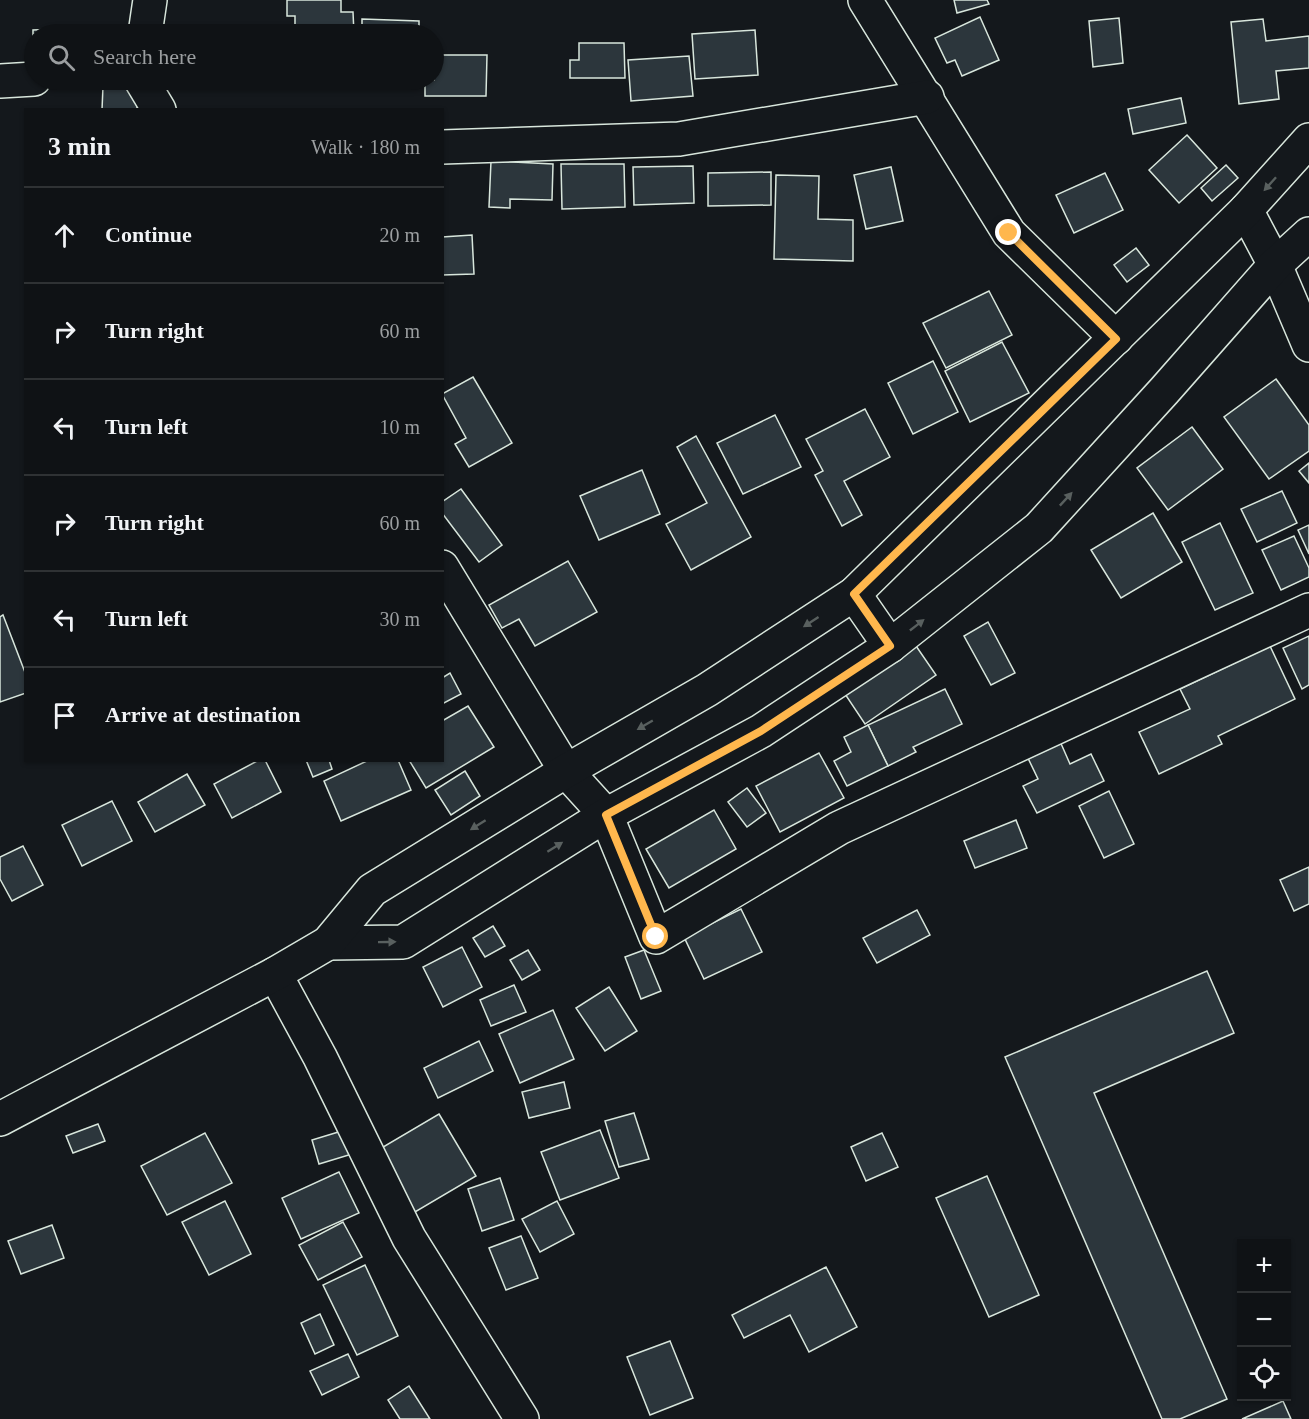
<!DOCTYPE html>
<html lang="en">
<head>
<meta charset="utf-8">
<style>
	:root { --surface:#0f1215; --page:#1d2022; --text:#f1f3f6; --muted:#9b9ea0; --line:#2f3234 }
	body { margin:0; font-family:Georgia,serif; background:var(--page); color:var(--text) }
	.controls { position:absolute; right:18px; bottom:18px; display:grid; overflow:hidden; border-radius:0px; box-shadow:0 2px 4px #0004 }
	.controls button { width:54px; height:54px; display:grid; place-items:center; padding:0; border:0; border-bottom:2px solid var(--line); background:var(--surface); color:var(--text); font:30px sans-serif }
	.stop { position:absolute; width:18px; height:18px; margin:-14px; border:4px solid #ffb74d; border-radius:50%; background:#fff }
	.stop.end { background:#ffb74d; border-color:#fff; box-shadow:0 2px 6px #0008 }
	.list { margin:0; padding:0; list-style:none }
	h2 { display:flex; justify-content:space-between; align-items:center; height:78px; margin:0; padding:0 24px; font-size:26px }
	h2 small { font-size:20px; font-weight:400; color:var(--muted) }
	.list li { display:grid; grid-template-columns:39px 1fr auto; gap:18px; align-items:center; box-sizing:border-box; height:96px; padding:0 24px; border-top:2px solid var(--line) }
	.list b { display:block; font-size:22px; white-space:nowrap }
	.list em { font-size:20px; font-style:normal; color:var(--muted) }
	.icon { flex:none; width:33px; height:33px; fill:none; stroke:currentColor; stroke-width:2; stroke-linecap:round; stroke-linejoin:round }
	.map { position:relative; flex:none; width:1309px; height:1419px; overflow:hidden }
	.search { position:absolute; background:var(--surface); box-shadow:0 2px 4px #0004; left:24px; top:24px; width:420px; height:66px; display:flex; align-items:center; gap:15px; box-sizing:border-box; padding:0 21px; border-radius:33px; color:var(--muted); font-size:22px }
	.panel { position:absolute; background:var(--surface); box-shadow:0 2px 4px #0004; left:24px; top:108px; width:420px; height:654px; border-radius:0px }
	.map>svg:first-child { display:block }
	.building { fill:#2c363c; stroke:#d8e6dc; stroke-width:1.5 }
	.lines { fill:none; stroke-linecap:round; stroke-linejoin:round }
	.minor-casing { stroke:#d8e6dc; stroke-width:36 }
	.major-casing { stroke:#d8e6dc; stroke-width:36 }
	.minor { stroke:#14181c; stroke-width:33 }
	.major { stroke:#14181c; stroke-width:33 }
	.oneway { fill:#59605f }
	.route { stroke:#ffb74d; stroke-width:8 }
</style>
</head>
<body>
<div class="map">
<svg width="1309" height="1419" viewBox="0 0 1309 1419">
	<rect width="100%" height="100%" fill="#14181c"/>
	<g class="building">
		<path d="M287,0H341V12H353L354,34H295V16H287Z"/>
		<path d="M954,0H987L989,4L957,13Z"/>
		<path d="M980,17L999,60L962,76L955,60L947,63L935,38Z"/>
		<path d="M1119,18L1123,63L1093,67L1089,21Z"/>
		<path d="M362,19L419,21V34H362Z"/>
		<path d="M1263,19L1266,41L1309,36V68L1276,71L1279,99L1239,104L1231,22Z"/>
		<path d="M112,27L113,34H34L33,50V30Z"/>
		<path d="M755,30L758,75L695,79L692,34Z"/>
		<path d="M579,43H624L625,78H570V60H579Z"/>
		<path d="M434,55H487L486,96H425V80H434Z"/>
		<path d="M689,56L693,96L631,101L628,60Z"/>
		<path d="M103,86L138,87L137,110H102Z"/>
		<path d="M1181,98L1186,123L1133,134L1128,109Z"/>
		<path d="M1187,135L1217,168L1179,203L1149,170Z"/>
		<path d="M491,161L553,164L552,200L510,199V208L489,207Z"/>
		<path d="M561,164H624L625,207L562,209Z"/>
		<path d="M1226,165L1238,178L1212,201L1201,188Z"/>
		<path d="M693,166L694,203L634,205L633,167Z"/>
		<path d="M891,167L903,221L866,229L854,175Z"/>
		<path d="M771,172V205L708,206V173Z"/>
		<path d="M1105,173L1123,210L1074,233L1056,195Z"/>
		<path d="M776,175L819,176L818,219L853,220V261L774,259Z"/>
		<path d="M472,235L474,274L442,275V237Z"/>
		<path d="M1136,248L1149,265L1127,282L1114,265Z"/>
		<path d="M989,291L1012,335L946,368L923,323Z"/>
		<path d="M1002,342L1029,393L970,422L945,371Z"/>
		<path d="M933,361L958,412L913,434L888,383Z"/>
		<path d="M473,377L512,443L469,467L455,444L466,438L442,394Z"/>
		<path d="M1276,379L1309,425V451L1269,479L1224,417Z"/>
		<path d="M865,409L890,457L844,481L862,515L842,526L815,475L823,471L806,439Z"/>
		<path d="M775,415L801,467L743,494L717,443Z"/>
		<path d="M1192,427L1223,469L1168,510L1137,468Z"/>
		<path d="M696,436L751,537L691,570L666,524L707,503L677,447Z"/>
		<path d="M1309,463V483L1299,471Z"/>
		<path d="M642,470L660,514L599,540L580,496Z"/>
		<path d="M461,489L502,545L479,562L442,513V502Z"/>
		<path d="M1282,491L1297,523L1257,542L1241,509Z"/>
		<path d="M1153,513L1182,562L1121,598L1091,550Z"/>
		<path d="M1220,523L1253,593L1215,610L1182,542Z"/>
		<path d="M1309,525V554L1298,530Z"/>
		<path d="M1294,536L1309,568V577L1281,590L1262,550Z"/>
		<path d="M568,561L597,612L535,646L519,619L502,628L489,605Z"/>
		<path d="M3,615L26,675V693L0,702V617Z"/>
		<path d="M988,622L1015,673L991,685L964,636Z"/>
		<path d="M1309,636V685L1302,689L1283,648Z"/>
		<path d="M914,643L936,675L865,724L843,691Z"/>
		<path d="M1270,646L1295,699L1218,736L1222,744L1159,774L1139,732L1190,709L1180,689Z"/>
		<path d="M450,673L461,694L442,704V678Z"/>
		<path d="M945,689L962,724L913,747L916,752L888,766L868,725Z"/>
		<path d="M468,706L494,747L426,788L409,760H442V721Z"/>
		<path d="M868,725L888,766L847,786L834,761L851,752L844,737Z"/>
		<path d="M1059,739L1070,764L1091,754L1104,781L1037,813L1023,786L1038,779L1026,754Z"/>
		<path d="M819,753L844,798L780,832L756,786Z"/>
		<path d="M259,760H265L281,792L232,818L214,784Z"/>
		<path d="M306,760H329L332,769L313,777Z"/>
		<path d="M369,760H398L411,790L341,821L324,781Z"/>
		<path d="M465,771L480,796L451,815L435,790Z"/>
		<path d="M187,774L205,805L155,832L138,802Z"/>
		<path d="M747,788L766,813L747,827L728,802Z"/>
		<path d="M1109,791L1134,844L1104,858L1079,806Z"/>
		<path d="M112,801L132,841L82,866L62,825Z"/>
		<path d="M714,810L736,849L669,888L646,849Z"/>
		<path d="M1016,820L1027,848L975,868L964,841Z"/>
		<path d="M23,846L43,885L12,901L0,879V857Z"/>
		<path d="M1309,867V904L1294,911L1280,880Z"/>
		<path d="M741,909L762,952L704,979L684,937Z"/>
		<path d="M917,910L930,935L877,963L863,938Z"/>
		<path d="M493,926L505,946L485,957L473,938Z"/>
		<path d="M462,947L482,987L443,1007L423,967Z"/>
		<path d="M528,950L540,970L522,980L510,960Z"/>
		<path d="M644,950L661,991L641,999L625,957Z"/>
		<path d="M1207,971L1234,1033L1094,1093L1227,1399L1180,1419H1162L1005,1057Z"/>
		<path d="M514,985L526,1012L491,1026L480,1000Z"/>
		<path d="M609,987L637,1031L605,1051L576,1008Z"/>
		<path d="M553,1010L574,1059L520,1083L499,1034Z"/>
		<path d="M479,1041L493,1071L438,1098L424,1068Z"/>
		<path d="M564,1082L570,1108L529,1118L522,1092Z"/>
		<path d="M634,1113L649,1159L619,1167L605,1121Z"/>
		<path d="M439,1114L476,1176L415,1212L378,1150Z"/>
		<path d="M98,1124L105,1141L73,1153L66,1136Z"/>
		<path d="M345,1130L352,1154L319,1164L312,1140Z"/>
		<path d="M600,1130L619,1178L560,1200L541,1152Z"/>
		<path d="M205,1133L232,1183L167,1215L141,1166Z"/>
		<path d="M882,1133L898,1167L866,1181L851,1147Z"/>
		<path d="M339,1172L359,1213L301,1239L282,1198Z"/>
		<path d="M987,1176L1039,1295L989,1317L936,1198Z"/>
		<path d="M500,1178L514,1220L482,1231L468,1189Z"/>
		<path d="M225,1201L251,1254L209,1275L182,1222Z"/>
		<path d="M557,1201L574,1234L540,1252L522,1219Z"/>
		<path d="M343,1222L362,1257L318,1280L299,1245Z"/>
		<path d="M52,1225L64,1258L21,1274L8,1241Z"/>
		<path d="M521,1236L538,1278L506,1290L489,1248Z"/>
		<path d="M365,1265L398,1336L357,1355L323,1285Z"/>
		<path d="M826,1267L857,1327L809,1352L790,1315L744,1338L732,1315Z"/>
		<path d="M320,1314L334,1345L315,1354L301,1323Z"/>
		<path d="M670,1341L693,1398L650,1415L627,1357Z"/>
		<path d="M348,1354L359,1377L322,1395L310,1371Z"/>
		<path d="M409,1386L430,1419H400L388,1400Z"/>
		<path d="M1283,1401L1291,1419H1242Z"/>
	</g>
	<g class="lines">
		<g class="minor-casing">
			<g id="minor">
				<path d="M865,0L1009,233L1116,338"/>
				<path d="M145,34L150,0"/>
				<path d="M141,80L159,110"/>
				<path d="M0,81L34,79"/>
				<path d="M442,147L679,139L927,97"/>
				<path d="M1246,210L1275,265L1309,345"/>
				<path d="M442,567L566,771L606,815L656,937L839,828L1309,610"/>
				<path d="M275,974L320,1057L409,1238L522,1419"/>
			</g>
		</g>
		<g class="major-casing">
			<g id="major">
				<path d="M854,594L890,646"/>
				<path d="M328,943L403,942L606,815L761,731L890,646L1039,528L1164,391L1275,265L1309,234"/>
				<path d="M0,1119L275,974L328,943L372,890L566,771L707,690L854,594L1246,210L1309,140"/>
			</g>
		</g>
		<use href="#minor" class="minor"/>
		<use href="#major" class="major"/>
	</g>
	<defs><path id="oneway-solid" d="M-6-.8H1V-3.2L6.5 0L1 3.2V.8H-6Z" transform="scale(1.5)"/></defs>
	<g class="oneway">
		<use href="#oneway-solid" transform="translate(1270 184) rotate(132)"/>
		<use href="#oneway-solid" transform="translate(1066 499) rotate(-47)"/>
		<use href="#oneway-solid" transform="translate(811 622) rotate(147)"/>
		<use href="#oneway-solid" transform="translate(917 625) rotate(-38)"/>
		<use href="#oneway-solid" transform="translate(645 725) rotate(150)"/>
		<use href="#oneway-solid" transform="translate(478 825) rotate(148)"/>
		<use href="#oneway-solid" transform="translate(555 847) rotate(-32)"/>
		<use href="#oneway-solid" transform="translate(387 942) rotate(-1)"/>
	</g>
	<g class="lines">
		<path class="route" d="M656,937L606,815L761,731L890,646L854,594L1116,339L1009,233"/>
	</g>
</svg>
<div class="controls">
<button>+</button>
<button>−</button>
<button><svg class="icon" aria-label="locate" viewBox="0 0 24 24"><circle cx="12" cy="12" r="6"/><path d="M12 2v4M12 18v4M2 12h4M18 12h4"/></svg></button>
</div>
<div class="stop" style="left:656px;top:937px"></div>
<div class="stop end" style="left:1009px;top:233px"></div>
<div class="search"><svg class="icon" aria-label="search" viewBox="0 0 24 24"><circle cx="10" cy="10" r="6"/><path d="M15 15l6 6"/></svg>Search here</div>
<section class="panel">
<h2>3 min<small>Walk · 180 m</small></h2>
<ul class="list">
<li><svg class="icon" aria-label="ahead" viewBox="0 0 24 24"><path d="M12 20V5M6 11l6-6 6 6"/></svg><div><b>Continue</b></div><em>20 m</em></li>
<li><svg class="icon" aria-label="right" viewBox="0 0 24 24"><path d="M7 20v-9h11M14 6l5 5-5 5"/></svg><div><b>Turn right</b></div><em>60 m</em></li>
<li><svg class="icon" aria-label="left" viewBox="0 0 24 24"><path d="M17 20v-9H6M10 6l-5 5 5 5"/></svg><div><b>Turn left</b></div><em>10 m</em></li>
<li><svg class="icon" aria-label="right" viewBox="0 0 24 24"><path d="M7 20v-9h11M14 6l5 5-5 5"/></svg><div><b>Turn right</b></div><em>60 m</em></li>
<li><svg class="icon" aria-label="left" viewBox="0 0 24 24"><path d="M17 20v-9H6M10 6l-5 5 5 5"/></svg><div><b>Turn left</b></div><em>30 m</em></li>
<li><svg class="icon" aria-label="arrive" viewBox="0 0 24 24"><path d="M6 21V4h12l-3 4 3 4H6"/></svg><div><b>Arrive at destination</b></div></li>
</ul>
</section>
</div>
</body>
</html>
